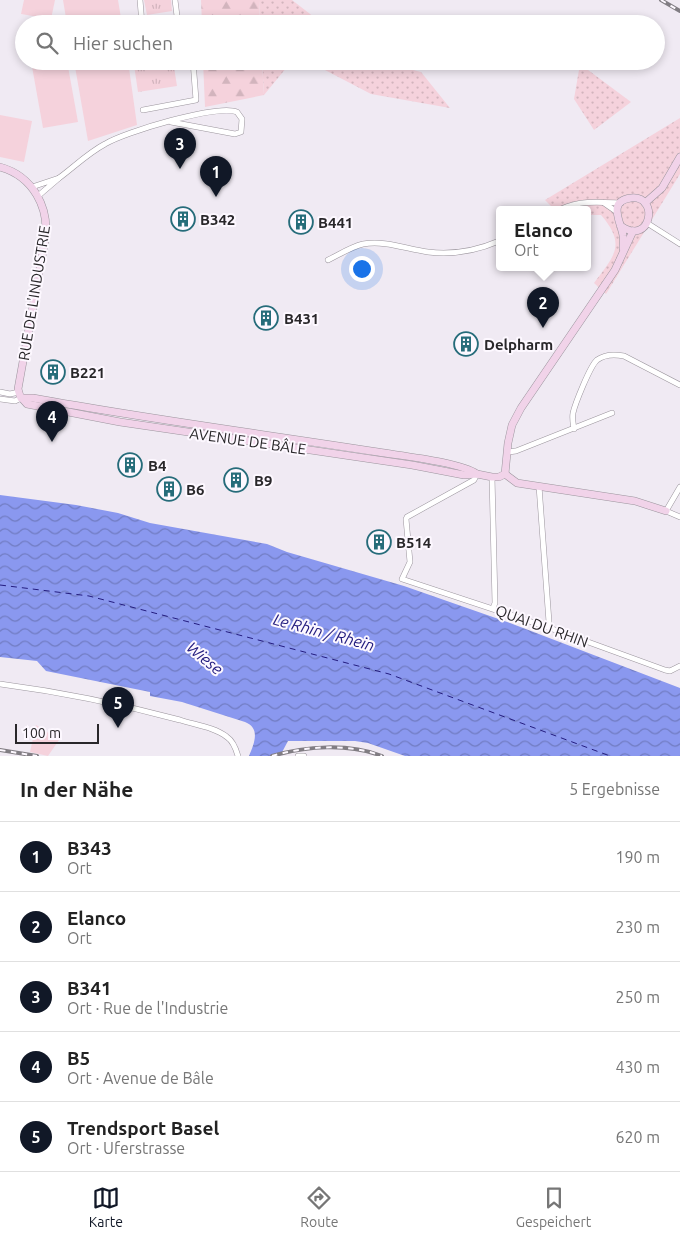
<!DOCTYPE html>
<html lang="de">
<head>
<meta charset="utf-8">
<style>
	:root { --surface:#fff; --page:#f2f2f2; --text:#222; --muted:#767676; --line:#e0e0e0; --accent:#111827 }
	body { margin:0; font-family:Ubuntu,sans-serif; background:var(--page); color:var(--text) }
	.scale { position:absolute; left:15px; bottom:12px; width:84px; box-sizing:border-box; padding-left:5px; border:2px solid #29272a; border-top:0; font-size:14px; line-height:18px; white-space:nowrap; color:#29272a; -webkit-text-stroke:4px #fdf8ff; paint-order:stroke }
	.you { position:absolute; left:361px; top:268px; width:18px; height:18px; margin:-12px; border:4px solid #fff; border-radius:50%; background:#1a73e8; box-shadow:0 0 0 8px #1a73e833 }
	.badge { display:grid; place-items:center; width:32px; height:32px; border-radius:50%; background:var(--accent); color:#fff; font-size:16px; font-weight:700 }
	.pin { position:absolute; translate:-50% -41px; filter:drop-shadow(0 1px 2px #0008) }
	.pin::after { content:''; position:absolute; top:26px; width:18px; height:15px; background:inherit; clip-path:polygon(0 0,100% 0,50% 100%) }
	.popup { position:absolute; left:496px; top:206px; width:95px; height:65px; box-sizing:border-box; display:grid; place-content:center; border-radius:5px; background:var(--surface); filter:drop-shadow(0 1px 4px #0005); font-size:16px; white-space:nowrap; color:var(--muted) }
	.popup b { font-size:19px; color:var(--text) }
	.popup::after { content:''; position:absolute; left:50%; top:100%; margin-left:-10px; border:10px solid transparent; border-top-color:var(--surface) }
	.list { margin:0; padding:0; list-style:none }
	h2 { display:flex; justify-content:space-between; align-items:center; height:65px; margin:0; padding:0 20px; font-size:21px }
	h2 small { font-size:16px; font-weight:400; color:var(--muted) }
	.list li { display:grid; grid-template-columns:32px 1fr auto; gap:15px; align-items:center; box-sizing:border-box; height:70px; padding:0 20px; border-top:1px solid var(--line) }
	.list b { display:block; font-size:19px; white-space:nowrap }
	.list p { margin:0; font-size:16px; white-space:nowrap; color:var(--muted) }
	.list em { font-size:16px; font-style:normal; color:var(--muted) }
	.icon { flex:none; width:28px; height:28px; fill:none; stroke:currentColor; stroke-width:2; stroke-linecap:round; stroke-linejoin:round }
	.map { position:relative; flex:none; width:680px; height:756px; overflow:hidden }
	.search { position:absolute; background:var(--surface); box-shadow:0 2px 8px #0003; left:15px; right:15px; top:15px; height:55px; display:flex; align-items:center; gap:12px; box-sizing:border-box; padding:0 18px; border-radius:28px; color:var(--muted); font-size:19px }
	.sheet { height:415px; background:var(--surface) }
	nav { display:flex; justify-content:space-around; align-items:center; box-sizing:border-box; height:70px; border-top:1px solid var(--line); background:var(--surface); font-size:14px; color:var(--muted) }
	nav a { display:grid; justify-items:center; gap:2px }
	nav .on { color:var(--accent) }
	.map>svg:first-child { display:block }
	.grass { fill:url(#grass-dots) }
	.forest { fill:url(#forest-firs) }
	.park { fill:url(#park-tufts) }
	.garden { fill:#f5d2dc }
	.water { fill:url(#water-waves) }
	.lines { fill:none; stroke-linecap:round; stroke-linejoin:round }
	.ferry { stroke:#231c7f; stroke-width:1; stroke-dasharray:6 5; stroke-linecap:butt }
	.street-casing { stroke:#9b959d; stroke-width:6 }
	.secondary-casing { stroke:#9b959d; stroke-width:8 }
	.street { stroke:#fff; stroke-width:5 }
	.secondary { stroke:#f1d3e9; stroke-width:7 }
	.rail-casing { stroke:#817d83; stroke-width:4 }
	.rail { stroke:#fdf8ff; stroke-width:2; stroke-dasharray:5.5; stroke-linecap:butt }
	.labels { text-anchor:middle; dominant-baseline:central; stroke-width:4; stroke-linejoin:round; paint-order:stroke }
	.poi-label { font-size:15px; font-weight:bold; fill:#29272a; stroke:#fdf8ff; text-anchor:start }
	.street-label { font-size:15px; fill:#29272a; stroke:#fdf8ff }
	.water-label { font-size:16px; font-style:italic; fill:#231c7f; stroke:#fdf8ff }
</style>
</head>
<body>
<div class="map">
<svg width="680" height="756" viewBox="0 0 680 756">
	<defs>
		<pattern id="grass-dots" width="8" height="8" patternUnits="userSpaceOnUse" patternTransform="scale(1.25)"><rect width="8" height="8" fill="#f5d2dc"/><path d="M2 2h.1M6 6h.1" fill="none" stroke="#d2b4bd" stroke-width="1.8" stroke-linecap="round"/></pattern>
		<pattern id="forest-firs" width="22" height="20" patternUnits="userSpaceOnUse" patternTransform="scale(1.25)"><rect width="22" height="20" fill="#f5d2dc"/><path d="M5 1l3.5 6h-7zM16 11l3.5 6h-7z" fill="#d2b4bd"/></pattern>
		<pattern id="park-tufts" width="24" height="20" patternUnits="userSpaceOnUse" patternTransform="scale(1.25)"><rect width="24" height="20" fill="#f5d2dc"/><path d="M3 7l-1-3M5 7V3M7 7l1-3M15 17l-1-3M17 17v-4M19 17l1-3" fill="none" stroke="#d2b4bd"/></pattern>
		<pattern id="water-waves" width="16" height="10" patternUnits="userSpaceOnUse" patternTransform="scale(1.25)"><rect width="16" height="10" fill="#8a98ef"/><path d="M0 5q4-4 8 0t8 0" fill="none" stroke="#717cc2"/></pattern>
	</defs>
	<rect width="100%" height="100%" fill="#f0eaf3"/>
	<g class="grass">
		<path d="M259,0H292L323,24H260Z"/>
		<path d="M262,61H378L421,72L450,108L371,94L323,69L287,67L264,95Z"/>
		<path d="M580,64L631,102L594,130L574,99Z"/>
		<path d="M680,118V174L606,294L594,283C614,256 627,245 601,215H587V209H554L545,200Z"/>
	</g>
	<g class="forest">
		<path d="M201,0H259L260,24H202Z"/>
		<path d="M203,61H262L264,95L205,107Z"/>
	</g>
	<g class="park">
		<path d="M144,0H171L172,11L147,15Z"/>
		<path d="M156,61H173L177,86L138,92L134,65Z"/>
	</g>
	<g class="garden">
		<path d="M24,0H55L51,19L21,14Z"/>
		<path d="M63,0H118L122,24H67Z"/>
		<path d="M31,61H67L78,122L43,128Z"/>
		<path d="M74,61H128L137,125L88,141Z"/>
		<path d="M0,115L32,121L24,162L0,157Z"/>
		<path d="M36,725L59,740L48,756L30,752Z"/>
	</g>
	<path class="water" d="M0,495L76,505L118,513L150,523L267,544L287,552L404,586L510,623L680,688V756H405L368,743L355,741H288L280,756H249C254,744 261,728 245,722L182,702L150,696V692L46,671L37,661L0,657Z"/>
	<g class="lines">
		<path class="ferry" d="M0,585L89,596L389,674L610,756"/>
		<g class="street-casing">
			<g id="street">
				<path d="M140,0L142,24"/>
				<path d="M175,0L178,24"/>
				<path d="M142,22L177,19"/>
				<path d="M143,110L196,100L193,61"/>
				<path d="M59,178C74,167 88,153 105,144C124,132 218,104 237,112L242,119L241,132L235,134L171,122"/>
				<path d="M32,187L59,178L38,196"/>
				<path d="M604,203L617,212"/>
				<path d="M561,209C581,200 599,202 621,203"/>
				<path d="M647,223L680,244"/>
				<path d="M328,260C340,254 351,247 363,244C385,240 406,249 428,252C453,255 476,251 499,241"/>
				<path d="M0,392L10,394L19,392"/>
				<path d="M0,399L15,401L21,398"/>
				<path d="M574,429C573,423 572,419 573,413C575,404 590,366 597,360C605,354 614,354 624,356L680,385"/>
				<path d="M508,452L516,451L612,413"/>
				<path d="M477,474L474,480L407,517L406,519L410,562L402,579L547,627L665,670L670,671L680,666"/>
				<path d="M492,477L495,603L493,608"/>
				<path d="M539,486L549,622L547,627"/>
				<path d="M680,487L666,511L680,517"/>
				<path d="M0,684C61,692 120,704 180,720C195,725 214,727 227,737C233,741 236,749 238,756"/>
				<path d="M298,756H304"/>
			</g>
		</g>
		<g class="secondary-casing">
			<g id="secondary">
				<path d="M0,167C33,176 50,208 45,240L18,389L20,396L27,404L120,422L412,465L464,475L477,474L492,477H499L505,474"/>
				<path d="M645,203L662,188L680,157"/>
				<path d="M621,226C651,247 660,195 631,198C606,201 622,224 623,236C624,240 623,244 623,248"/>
				<path d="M21,398H33C148,419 263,434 378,452C402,456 460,462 477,474"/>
				<path d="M505,474L508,443L512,425L521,408L615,270L633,231"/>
				<path d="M505,474L517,483L635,501L666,511"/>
			</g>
		</g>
		<use href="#street" class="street"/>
		<use href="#secondary" class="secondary"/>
		<g class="rail-casing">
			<g id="rail">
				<path d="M661,0L680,11"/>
				<path d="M0,750L37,756"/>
				<path d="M272,756C306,746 348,743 382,756"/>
			</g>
		</g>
		<use href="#rail" class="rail"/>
	</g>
	<defs>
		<g id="building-ring" transform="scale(1.25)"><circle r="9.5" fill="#fdf8ff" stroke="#266c7a" stroke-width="1.5"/><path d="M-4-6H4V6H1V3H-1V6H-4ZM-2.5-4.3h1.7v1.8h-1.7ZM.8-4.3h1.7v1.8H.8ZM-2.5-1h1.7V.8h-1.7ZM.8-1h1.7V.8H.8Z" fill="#266c7a"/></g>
	</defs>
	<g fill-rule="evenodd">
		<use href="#building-ring" x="183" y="219"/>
		<use href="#building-ring" x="301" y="222"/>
		<use href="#building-ring" x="266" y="318"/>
		<use href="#building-ring" x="466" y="344"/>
		<use href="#building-ring" x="53" y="372"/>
		<use href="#building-ring" x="130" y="465"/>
		<use href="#building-ring" x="236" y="480"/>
		<use href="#building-ring" x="169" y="489"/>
		<use href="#building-ring" x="379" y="542"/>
	</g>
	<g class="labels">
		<g class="poi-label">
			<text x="200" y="219">B342</text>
			<text x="318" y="222">B441</text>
			<text x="284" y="318">B431</text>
			<text x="484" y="344">Delpharm</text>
			<text x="70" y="372">B221</text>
			<text x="148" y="465">B4</text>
			<text x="254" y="480">B9</text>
			<text x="186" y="489">B6</text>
			<text x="396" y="542">B514</text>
		</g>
		<g class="street-label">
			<text transform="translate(34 293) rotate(-81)">RUE DE L'INDUSTRIE</text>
			<text transform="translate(248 441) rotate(8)">AVENUE DE BÂLE</text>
			<text transform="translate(542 626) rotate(20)">QUAI DU RHIN</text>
		</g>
		<g class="water-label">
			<text transform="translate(324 632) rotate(15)">Le Rhin / Rhein</text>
			<text transform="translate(205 658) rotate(40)">Wiese</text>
		</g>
	</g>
</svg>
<div class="scale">100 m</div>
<div class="you"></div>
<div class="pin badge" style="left:216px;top:197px">1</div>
<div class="pin badge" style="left:543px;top:328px">2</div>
<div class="popup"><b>Elanco</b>Ort</div>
<div class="pin badge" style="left:180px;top:169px">3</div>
<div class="pin badge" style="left:52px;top:442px">4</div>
<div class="pin badge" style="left:118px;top:728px">5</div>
<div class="search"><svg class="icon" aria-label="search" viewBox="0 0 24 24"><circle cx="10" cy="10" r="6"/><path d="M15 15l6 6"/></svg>Hier suchen</div>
</div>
<section class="sheet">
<h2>In der Nähe<small>5 Ergebnisse</small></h2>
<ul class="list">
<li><span class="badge">1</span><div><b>B343</b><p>Ort</p></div><em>190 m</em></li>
<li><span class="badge">2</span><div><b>Elanco</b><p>Ort</p></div><em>230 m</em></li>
<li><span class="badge">3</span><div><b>B341</b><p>Ort · Rue de l'Industrie</p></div><em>250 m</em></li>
<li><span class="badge">4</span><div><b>B5</b><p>Ort · Avenue de Bâle</p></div><em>430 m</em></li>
<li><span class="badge">5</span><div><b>Trendsport Basel</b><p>Ort · Uferstrasse</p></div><em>620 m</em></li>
</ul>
</section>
<nav>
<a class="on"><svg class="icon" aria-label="map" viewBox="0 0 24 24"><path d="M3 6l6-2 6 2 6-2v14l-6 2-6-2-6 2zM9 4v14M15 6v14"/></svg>Karte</a>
<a><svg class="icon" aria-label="directions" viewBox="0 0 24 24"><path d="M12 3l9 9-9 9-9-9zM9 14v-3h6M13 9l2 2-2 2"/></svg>Route</a>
<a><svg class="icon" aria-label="saved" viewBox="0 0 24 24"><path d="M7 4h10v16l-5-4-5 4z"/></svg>Gespeichert</a>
</nav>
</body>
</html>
